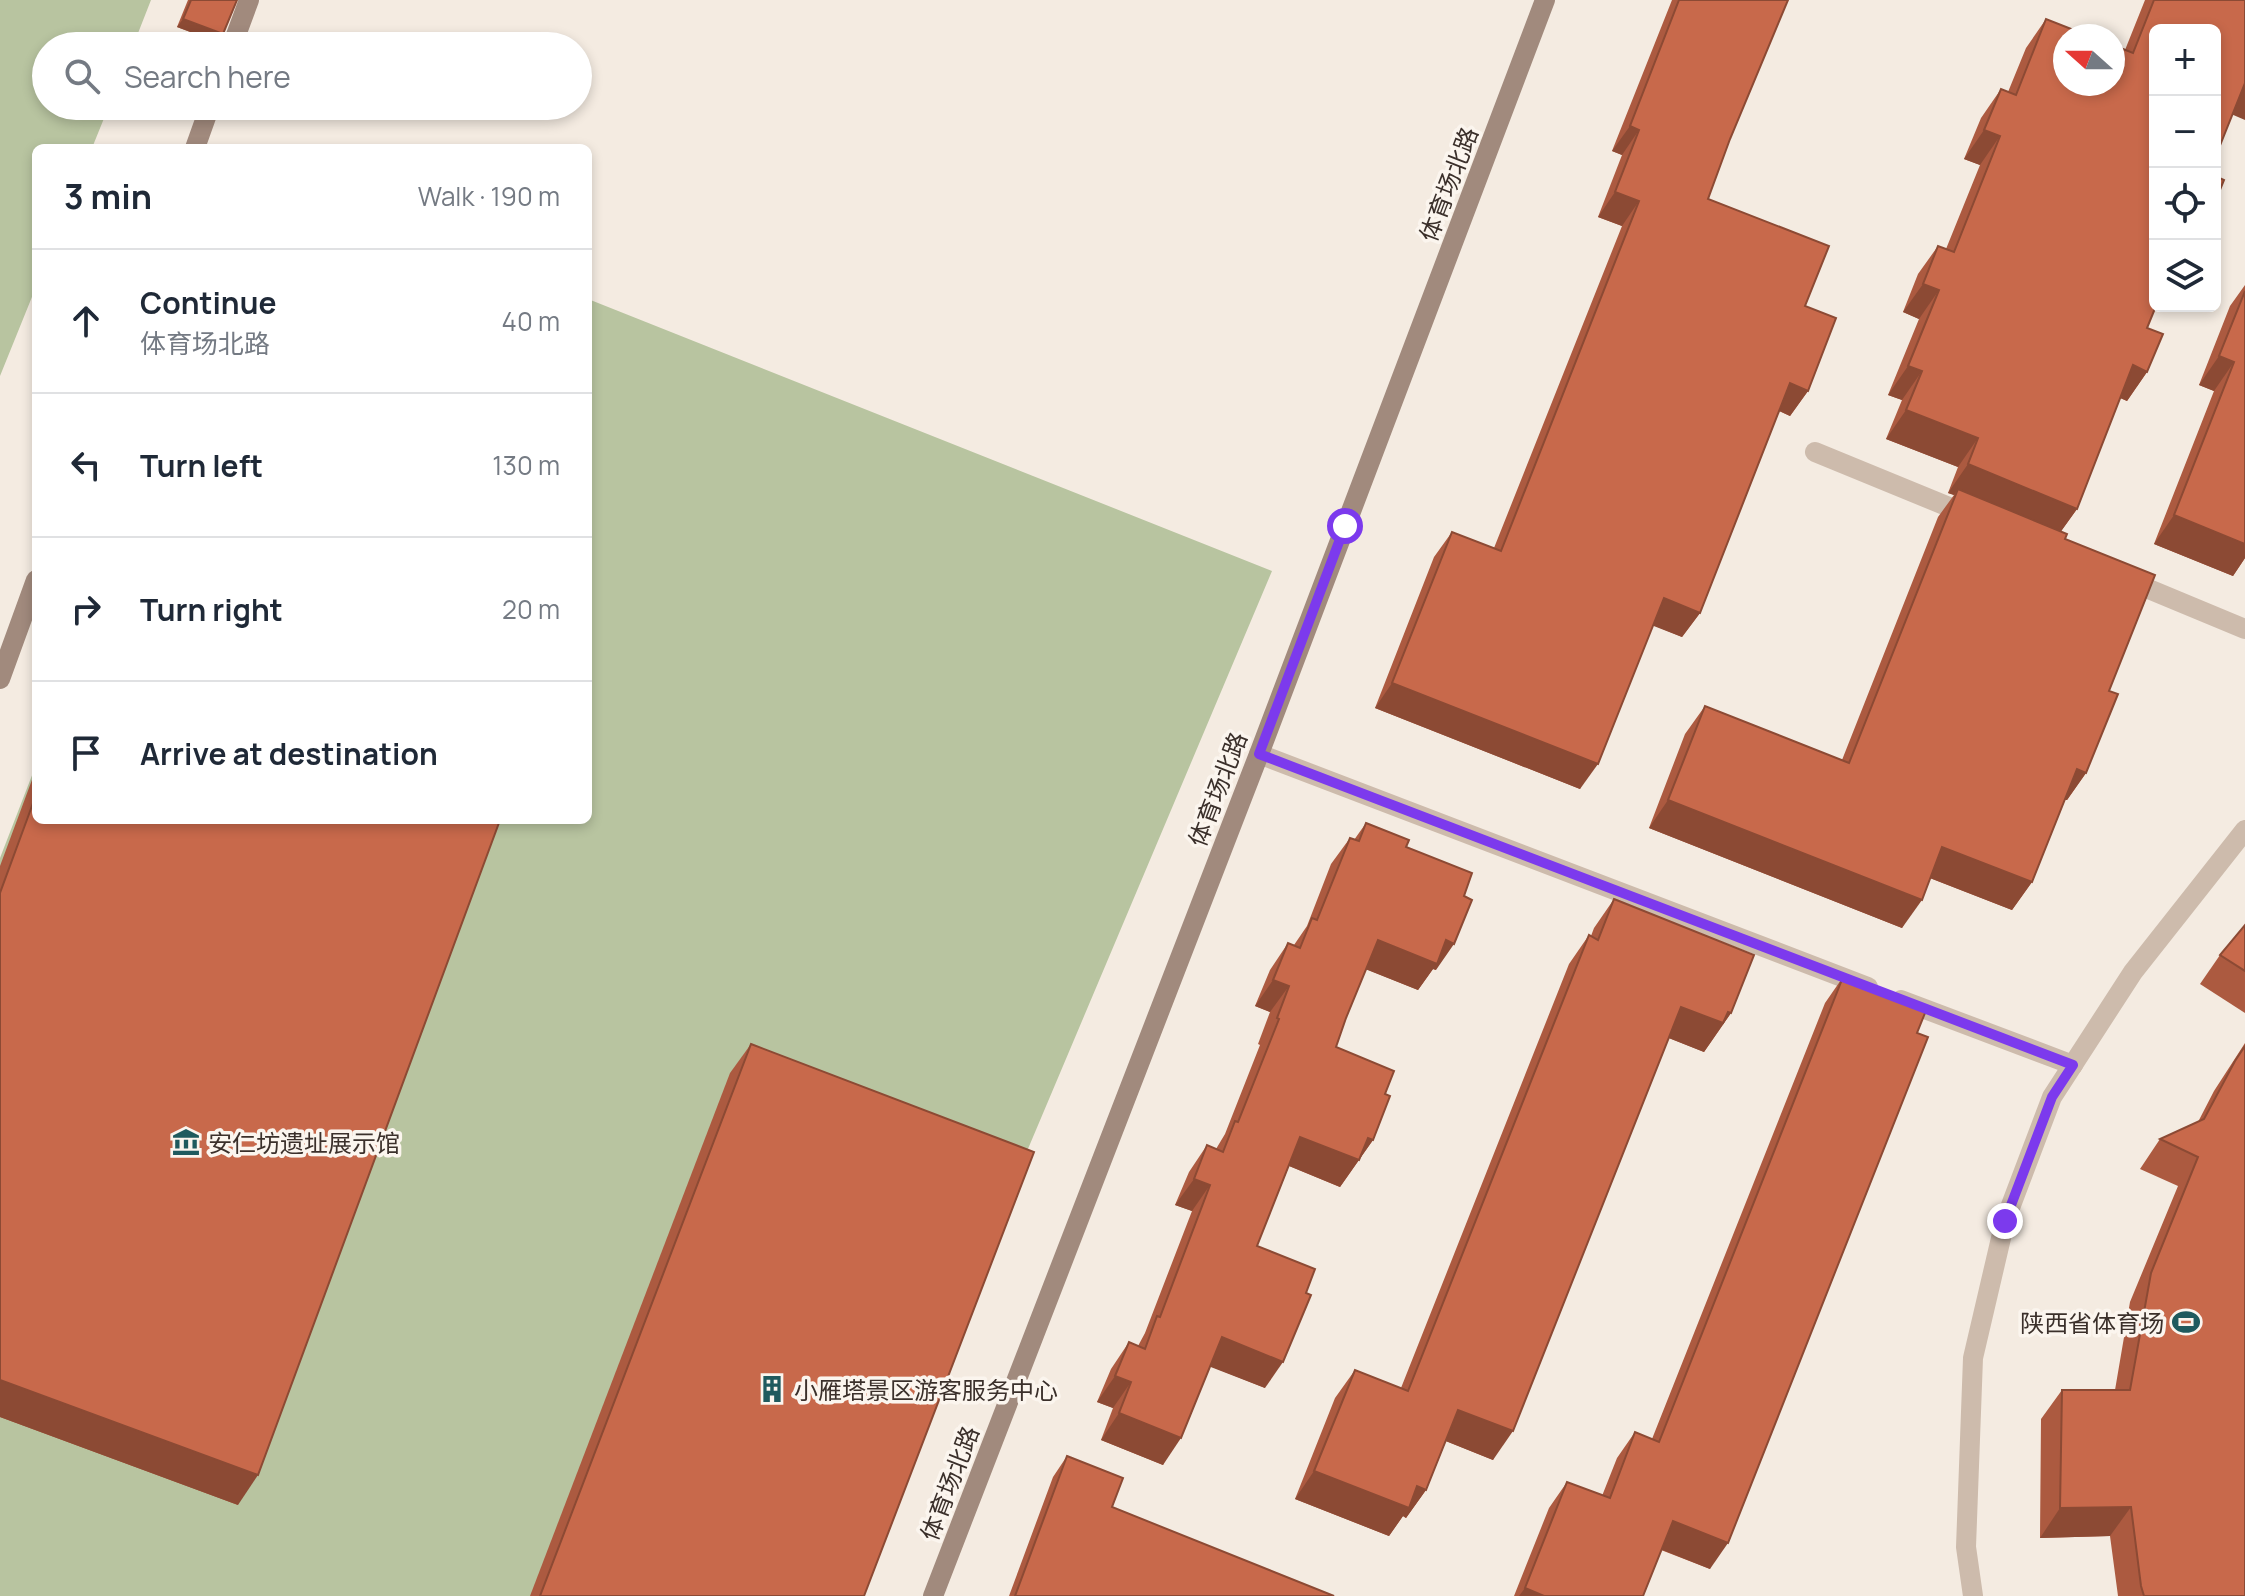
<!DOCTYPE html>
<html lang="en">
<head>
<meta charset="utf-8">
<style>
	:root { --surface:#fff; --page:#f2f2f3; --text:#1f2937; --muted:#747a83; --line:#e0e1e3 }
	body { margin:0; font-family:Manrope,"Noto Sans SC",sans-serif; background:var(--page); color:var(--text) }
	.controls { position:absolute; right:24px; top:24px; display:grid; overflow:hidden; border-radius:12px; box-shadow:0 4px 12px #0003 }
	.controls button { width:72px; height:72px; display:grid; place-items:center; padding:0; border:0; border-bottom:2px solid var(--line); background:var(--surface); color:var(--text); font:40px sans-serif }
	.compass { position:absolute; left:2053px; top:24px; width:72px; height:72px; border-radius:50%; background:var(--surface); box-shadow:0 4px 12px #0003; rotate:291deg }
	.stop { position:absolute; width:24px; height:24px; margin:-18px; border:6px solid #7c3aed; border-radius:50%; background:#fff }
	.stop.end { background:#7c3aed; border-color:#fff; box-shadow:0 2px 8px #0008 }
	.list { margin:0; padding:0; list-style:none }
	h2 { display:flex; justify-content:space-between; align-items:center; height:104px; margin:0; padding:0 32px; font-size:34px }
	h2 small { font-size:26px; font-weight:400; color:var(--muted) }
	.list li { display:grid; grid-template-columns:52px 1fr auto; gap:24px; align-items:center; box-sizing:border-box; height:144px; padding:0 32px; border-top:2px solid var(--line) }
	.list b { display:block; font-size:30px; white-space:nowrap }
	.list p { margin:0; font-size:26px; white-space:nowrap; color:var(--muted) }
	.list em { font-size:26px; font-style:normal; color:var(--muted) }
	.icon { flex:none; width:44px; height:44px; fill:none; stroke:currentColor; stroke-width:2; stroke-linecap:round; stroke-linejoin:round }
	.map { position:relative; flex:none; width:2245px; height:1596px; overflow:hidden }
	.search { position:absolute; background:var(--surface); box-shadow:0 4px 12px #0003; left:32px; top:32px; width:560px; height:88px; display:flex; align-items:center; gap:20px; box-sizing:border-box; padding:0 28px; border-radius:44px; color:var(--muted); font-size:30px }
	.panel { position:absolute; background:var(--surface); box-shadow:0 4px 12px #0003; left:32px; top:144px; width:560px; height:680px; border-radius:12px }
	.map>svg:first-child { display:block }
	.green { fill:#b8c4a0 }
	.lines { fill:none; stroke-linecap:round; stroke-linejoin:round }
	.lane { stroke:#cdbbac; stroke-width:20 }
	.street { stroke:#cdbbac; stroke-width:20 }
	.secondary { stroke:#a18a7d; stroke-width:20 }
	.wall { fill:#ac5a40 }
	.shaded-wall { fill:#8c4a34 }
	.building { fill:#c8694b; stroke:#8c4a34; stroke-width:2 }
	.route { stroke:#7c3aed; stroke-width:10 }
	.labels { text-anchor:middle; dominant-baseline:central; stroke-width:7; stroke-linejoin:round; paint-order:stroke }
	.street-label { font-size:24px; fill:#3b302b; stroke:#fbf5ee }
	.poi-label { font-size:24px; fill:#3b302b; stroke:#fbf5ee; text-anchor:start }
</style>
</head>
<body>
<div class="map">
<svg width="2245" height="1596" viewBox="0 0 2245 1596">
	<rect width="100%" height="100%" fill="#f4ebe1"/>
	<g class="green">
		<path d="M0,0H151L133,46H46V106H109L92,148H36V287L0,376Z"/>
		<path d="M588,299L1272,571L1014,1182L855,1596H0V858L36,765V820H588Z"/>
	</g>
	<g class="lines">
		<g class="lane">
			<path d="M1815,452L1971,516"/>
			<path d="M2127,580L2245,629"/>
		</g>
		<g class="street">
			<path d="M1259,754L1868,987"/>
			<path d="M1901,1000L2073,1065"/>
			<path d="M1973,1596L1966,1547L1973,1358L2005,1221L2052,1097L2133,972L2245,830"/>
		</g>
		<g class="secondary">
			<path d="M232,46L249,0"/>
			<path d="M195,148L210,106"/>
			<path d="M0,679L36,580"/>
			<path d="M933,1596L1259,754L1545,0"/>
		</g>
	</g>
	<g class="wall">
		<path d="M188,0H237L217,42L177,27Z"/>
		<path d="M1672,0H1788L1730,139L1708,199L1805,306L1808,391L1790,416L1779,411L1700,613L1682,637L1653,625L1580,789L1375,708L1434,557L1452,532L1494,548L1622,226L1598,217L1622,155L1612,151Z"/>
		<path d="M2145,0H2245L2232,114L2147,328V372L2127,401L2120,398L2077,509L2061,531L2065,539L2109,691L2086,773L2067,800H2065L2032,882L2012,910L1930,878L1902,928L1649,828L1685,734L1705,706L1842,760L1938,517L1954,495L1948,493L1958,467L1886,439L1902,400L1888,395L1919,319L1903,312L1918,274L1938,246L1946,249L1980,165L1964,159L1981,118L2001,89L2008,92L2026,48L2046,19L2125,50Z"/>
		<path d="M2245,285V558L2233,576L2154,544L2214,391L2199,385L2230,306Z"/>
		<path d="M36,769V820L238,1505L0,1417V866Z"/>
		<path d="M1366,823L1406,847L1436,970L1433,969L1418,990L1366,969L1346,1018L1336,1047L1385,1094L1373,1140L1340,1187L1289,1166L1257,1246L1265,1388L1210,1366L1163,1465L1101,1440L1113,1408L1097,1402L1111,1369L1129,1342L1138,1346L1145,1333L1192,1211L1175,1205L1189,1172L1207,1145L1216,1149L1225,1134L1260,1045L1258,1044L1270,1012L1255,1006L1270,970L1288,943L1294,945L1307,926L1331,864L1350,838L1354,840Z"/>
		<path d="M1614,899L1731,1013L1704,1052L1669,1038L1493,1460L1446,1441L1426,1490L1406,1518L1403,1516L1389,1536L1295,1499L1335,1398L1355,1370L1401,1388L1569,964L1589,935L1591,936L1594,928Z"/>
		<path d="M2245,925V1013L2200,984L2220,955Z"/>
		<path d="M1843,977L1710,1569L1661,1550L1643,1596H1514L1549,1508L1567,1482L1602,1496L1617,1458L1635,1432L1652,1439L1825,1003Z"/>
		<path d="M2245,1043V1596H2118L2110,1536L2040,1538L2041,1419L2062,1390H2115L2130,1302L2178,1186L2140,1169L2160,1139L2198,1122L2214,1091Z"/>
		<path d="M751,1044L864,1596H530L730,1073Z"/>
		<path d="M1067,1456L1112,1507L1334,1596H1009L1053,1477Z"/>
	</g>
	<g class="shaded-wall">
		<path d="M183,19L223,34L217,42L177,27Z"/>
		<path d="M2245,83V120L2224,111Z"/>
		<path d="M1630,126L1639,130L1622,155L1612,151Z"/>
		<path d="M1984,130L2000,136L1980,165L1964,159Z"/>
		<path d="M1615,192L1639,201L1622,226L1598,217Z"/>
		<path d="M1923,284L1939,290L1919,319L1903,312Z"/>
		<path d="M2219,356L2234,362L2214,391L2199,385Z"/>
		<path d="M2133,365L2147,372L2127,401L2112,394Z"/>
		<path d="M1908,366L1922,371L1902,400L1888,395Z"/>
		<path d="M1790,383L1808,391L1790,416L1773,408Z"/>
		<path d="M1906,410L1978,438L1958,467L1886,439Z"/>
		<path d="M1968,464L2077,509L2057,537L1958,489L1954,495L1948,493Z"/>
		<path d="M2174,515L2245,544V558L2233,576L2154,544Z"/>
		<path d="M1664,598L1700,613L1682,637L1646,623Z"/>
		<path d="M1392,683L1598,764L1580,789L1375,708Z"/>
		<path d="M2077,769L2086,773L2067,800L2057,797Z"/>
		<path d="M1668,800L1922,900L1902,928L1649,828Z"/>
		<path d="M1942,847L2032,882L2012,910L1922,875Z"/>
		<path d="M1378,940H1446L1454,944L1436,970L1433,969L1418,990L1360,967Z"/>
		<path d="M1273,980L1289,986L1270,1012L1255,1006Z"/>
		<path d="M1681,1007L1731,1013L1704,1052L1661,1035Z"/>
		<path d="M1300,1137L1368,1138L1373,1140L1340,1187L1282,1163Z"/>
		<path d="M1194,1179L1210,1185L1192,1211L1175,1205Z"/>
		<path d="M1222,1337L1283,1362L1265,1388L1203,1364Z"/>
		<path d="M1115,1376L1131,1382L1113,1408L1097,1402Z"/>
		<path d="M0,1380L258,1475L238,1505L0,1417Z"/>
		<path d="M1458,1410L1513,1431L1493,1460L1438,1438Z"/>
		<path d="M1119,1413L1181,1438L1163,1465L1101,1440Z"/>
		<path d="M1314,1471L1417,1486L1426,1490L1406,1518L1403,1516L1389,1536L1295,1499Z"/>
		<path d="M2131,1507L2110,1536L2040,1538L2060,1508Z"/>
		<path d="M1673,1521L1728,1543L1710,1569L1655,1547Z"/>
		<path d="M1525,1588L1544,1596H1519Z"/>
	</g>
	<g class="building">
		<path d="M191,0H237L223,34L183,19Z"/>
		<path d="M1679,0H1788L1730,139L1708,199L1829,246L1805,306L1836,318L1808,391L1790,383L1700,613L1664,598L1598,764L1392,683L1452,532L1501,551L1639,201L1615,192L1639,130L1630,126Z"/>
		<path d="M2154,0H2245V83L2215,158V30H2155L2156,306L2147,328L2163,334L2147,372L2133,365L2077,509L1968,464L1978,438L1906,410L1922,371L1908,366L1939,290L1923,284L1938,246L1954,252L2000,136L1984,130L2001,89L2016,95L2046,19L2089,36H2065V84H2113V45L2133,53Z"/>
		<path d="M2215,176L2224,180L2215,202Z"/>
		<path d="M2245,291V544L2174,515L2234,362L2219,356Z"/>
		<path d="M1958,489L2067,534L2065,539L2155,575L2109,691L2118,694L2086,773L2077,769L2032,882L1942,847L1922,900L1668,800L1705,706L1849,763Z"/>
		<path d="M36,795V820H500L258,1475L0,1380V893Z"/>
		<path d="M1366,823L1409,840L1406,847L1472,873L1464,896L1472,900L1454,944L1446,940L1437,964L1378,940L1346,1018L1336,1047L1394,1071L1385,1094L1390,1096L1373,1140L1368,1138L1359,1160L1300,1137L1257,1246L1315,1269L1306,1293L1311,1295L1283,1362L1222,1337L1181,1438L1119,1413L1131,1382L1115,1376L1129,1342L1145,1349L1157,1316L1160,1317L1210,1185L1194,1179L1207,1145L1223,1152L1235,1121L1238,1122L1279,1019L1277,1018L1289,986L1273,980L1288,943L1300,948L1312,918L1317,920L1350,838L1359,841Z"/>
		<path d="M1614,899L1754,955L1731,1013L1728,1012L1723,1023L1681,1007L1513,1431L1458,1410L1426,1490L1417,1486L1409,1508L1314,1471L1355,1370L1408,1391L1589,935L1598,940Z"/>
		<path d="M2245,925V971L2220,955Z"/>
		<path d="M1843,977L1927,1008L1917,1033L1928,1037L1728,1543L1673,1521L1643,1596H1544L1525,1588L1567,1482L1610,1498L1635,1432L1659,1442Z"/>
		<path d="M751,1044L1034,1152L864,1596H540Z"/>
		<path d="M2245,1046V1596H2144L2141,1586L2131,1507L2060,1508L2062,1390H2130L2151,1273L2198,1157L2160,1139L2204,1119L2235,1061Z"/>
		<path d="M1067,1456L1123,1478L1112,1507L1334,1596H1015Z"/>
	</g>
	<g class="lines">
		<path class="route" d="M1345,526L1259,754L2073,1065L2052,1097L2005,1221"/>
	</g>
	<defs>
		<g id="museum-bare" transform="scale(2.16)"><path d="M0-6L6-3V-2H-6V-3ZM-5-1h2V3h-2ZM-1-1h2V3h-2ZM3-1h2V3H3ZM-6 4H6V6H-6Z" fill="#1f5a5e" stroke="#fbf5ee" stroke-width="2.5" paint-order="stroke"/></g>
		<g id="stadium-bare" transform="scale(2.16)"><path d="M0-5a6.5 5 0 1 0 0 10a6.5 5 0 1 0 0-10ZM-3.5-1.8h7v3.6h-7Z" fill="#1f5a5e" stroke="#fbf5ee" stroke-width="2.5" paint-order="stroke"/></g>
		<g id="building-bare" transform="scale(2.16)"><path d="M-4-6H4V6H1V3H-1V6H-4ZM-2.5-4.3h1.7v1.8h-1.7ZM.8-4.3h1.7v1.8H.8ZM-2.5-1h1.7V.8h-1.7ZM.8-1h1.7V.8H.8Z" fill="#1f5a5e" stroke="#fbf5ee" stroke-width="2.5" paint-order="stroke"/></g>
	</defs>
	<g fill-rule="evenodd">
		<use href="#museum-bare" x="186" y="1142"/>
		<use href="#stadium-bare" x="2186" y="1322"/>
		<use href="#building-bare" x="772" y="1389"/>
	</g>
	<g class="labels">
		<g class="street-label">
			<text transform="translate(1448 184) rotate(-69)">体育场北路</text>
			<text transform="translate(1217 789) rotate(-69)">体育场北路</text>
			<text transform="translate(949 1483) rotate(-69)">体育场北路</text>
		</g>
		<g class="poi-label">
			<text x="208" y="1142">安仁坊遗址展示馆</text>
			<text x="2164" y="1322" text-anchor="end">陕西省体育场</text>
			<text x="794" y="1389">小雁塔景区游客服务中心</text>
		</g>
	</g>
</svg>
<div class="controls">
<button>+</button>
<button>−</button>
<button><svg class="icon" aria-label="locate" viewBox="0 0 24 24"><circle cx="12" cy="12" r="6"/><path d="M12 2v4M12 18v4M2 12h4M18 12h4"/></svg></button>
<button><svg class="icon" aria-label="layers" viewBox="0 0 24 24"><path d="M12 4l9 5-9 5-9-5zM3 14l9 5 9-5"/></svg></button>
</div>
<svg class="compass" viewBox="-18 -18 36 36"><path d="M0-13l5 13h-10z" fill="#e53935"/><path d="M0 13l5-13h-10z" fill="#747a83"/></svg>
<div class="stop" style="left:1345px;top:526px"></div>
<div class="stop end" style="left:2005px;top:1221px"></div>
<div class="search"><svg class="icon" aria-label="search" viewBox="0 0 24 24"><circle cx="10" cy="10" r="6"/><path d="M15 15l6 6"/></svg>Search here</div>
<section class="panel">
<h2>3 min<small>Walk · 190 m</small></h2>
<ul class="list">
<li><svg class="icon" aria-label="ahead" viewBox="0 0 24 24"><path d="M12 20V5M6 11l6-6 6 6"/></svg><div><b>Continue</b><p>体育场北路</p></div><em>40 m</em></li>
<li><svg class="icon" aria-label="left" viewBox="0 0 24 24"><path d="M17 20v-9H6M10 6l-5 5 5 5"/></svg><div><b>Turn left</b></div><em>130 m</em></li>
<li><svg class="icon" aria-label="right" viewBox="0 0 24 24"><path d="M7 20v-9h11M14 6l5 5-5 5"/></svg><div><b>Turn right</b></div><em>20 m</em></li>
<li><svg class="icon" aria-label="arrive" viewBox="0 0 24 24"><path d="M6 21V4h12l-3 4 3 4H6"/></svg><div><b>Arrive at destination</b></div></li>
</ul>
</section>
</div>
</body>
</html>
